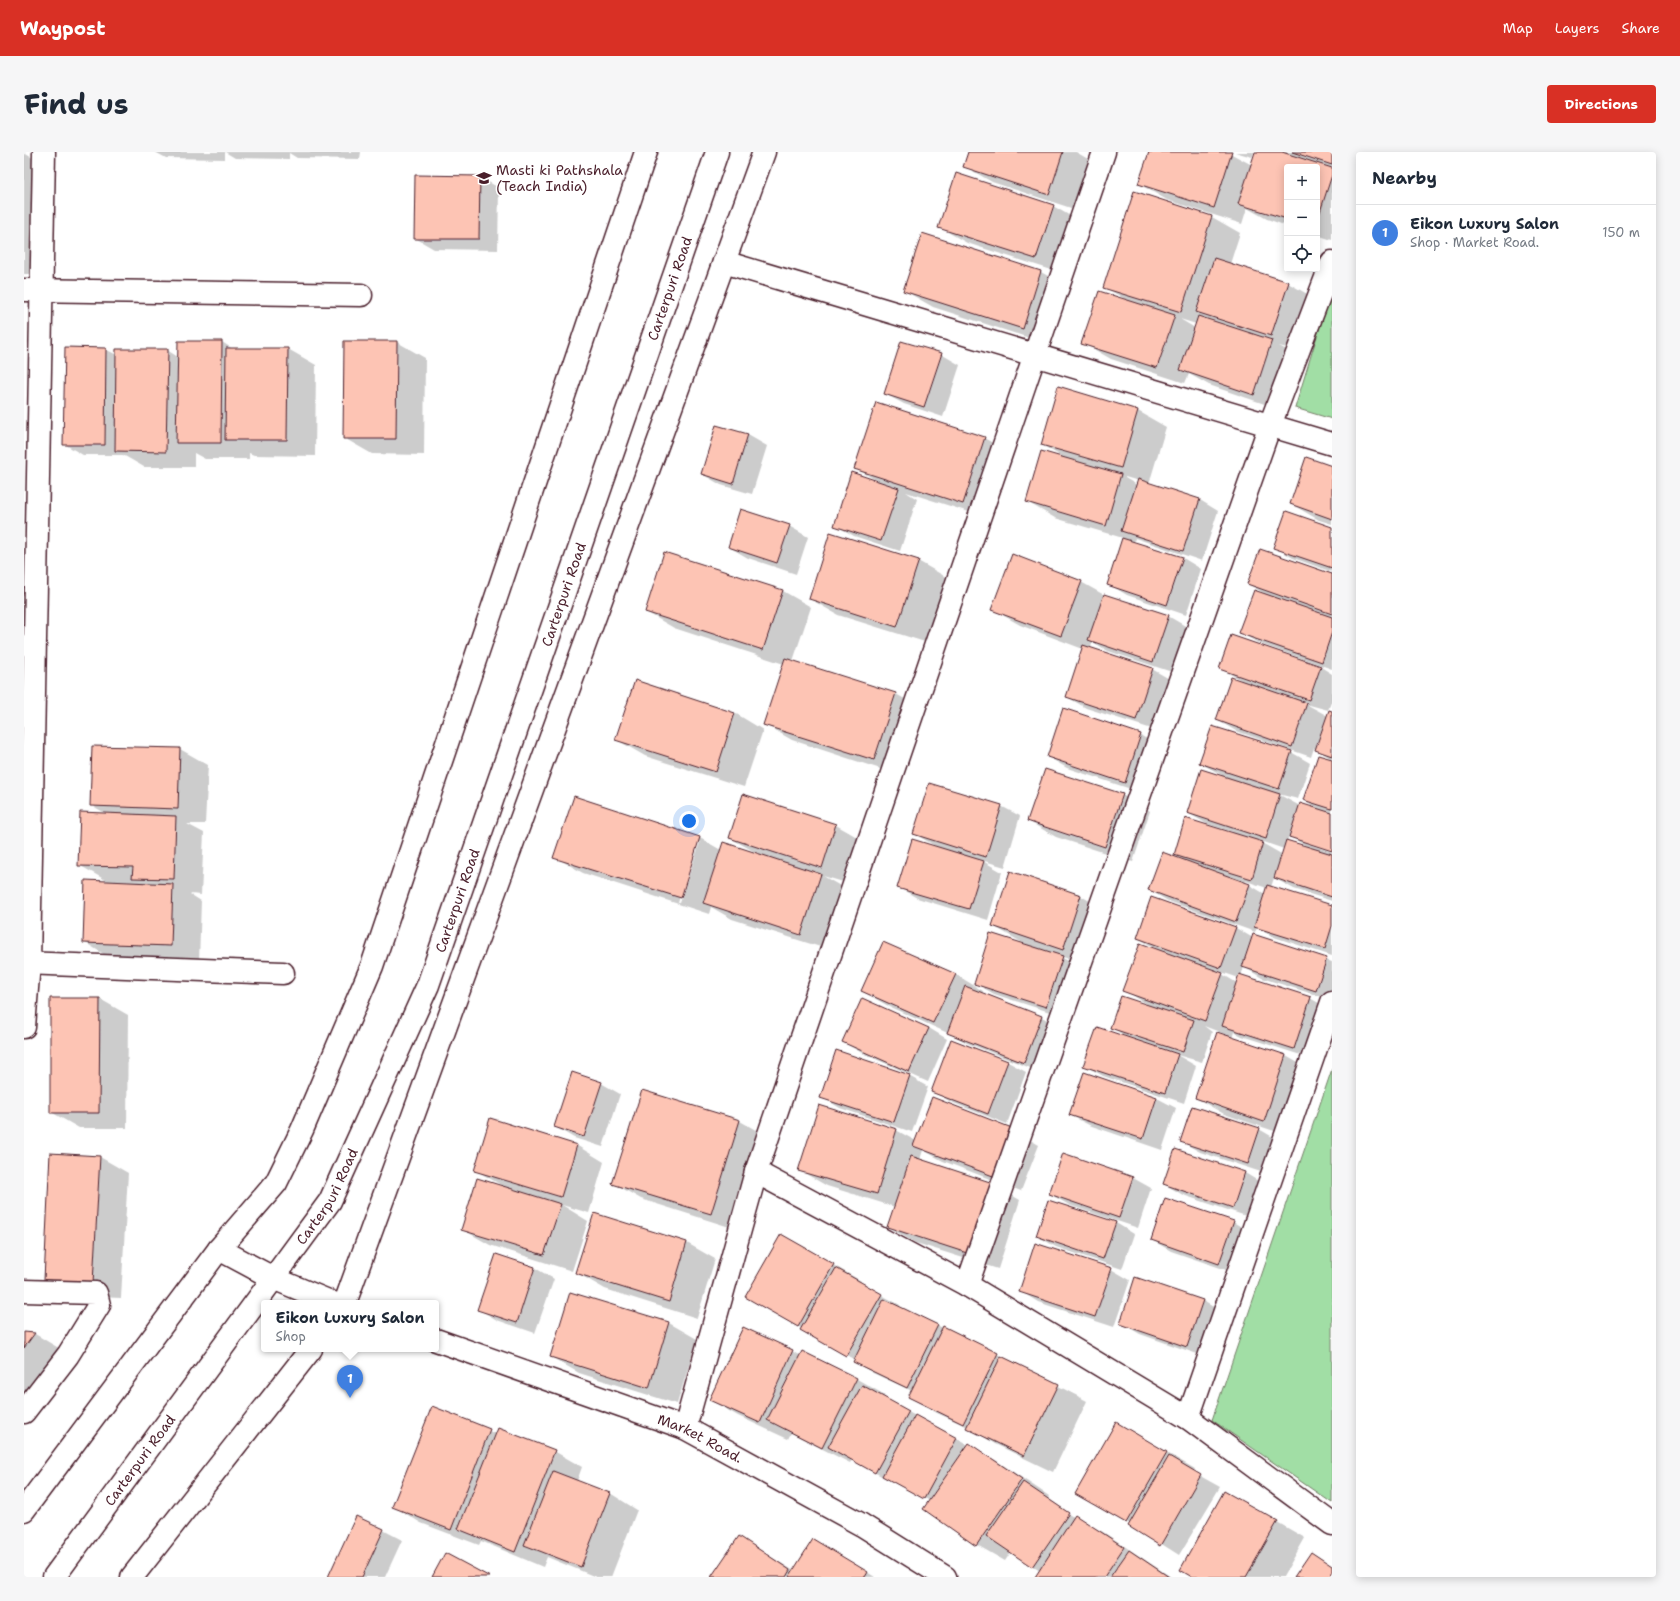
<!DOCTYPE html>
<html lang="en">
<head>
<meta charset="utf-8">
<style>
	:root { --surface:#fff; --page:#f6f6f7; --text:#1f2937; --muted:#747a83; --line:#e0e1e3; --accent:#d93025 }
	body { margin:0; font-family:"Shantell Sans",sans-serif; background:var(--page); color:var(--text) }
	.controls { position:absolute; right:12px; top:12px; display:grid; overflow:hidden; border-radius:4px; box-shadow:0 2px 10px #0003 }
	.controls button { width:36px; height:36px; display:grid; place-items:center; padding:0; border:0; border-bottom:1px solid var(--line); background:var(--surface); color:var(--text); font:20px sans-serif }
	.you { position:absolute; left:665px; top:669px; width:14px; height:14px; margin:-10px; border:3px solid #fff; border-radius:50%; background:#1a73e8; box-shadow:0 0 0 6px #1a73e833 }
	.badge { display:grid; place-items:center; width:26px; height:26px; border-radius:50%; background:var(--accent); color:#fff; font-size:13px; font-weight:700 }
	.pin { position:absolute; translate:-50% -33px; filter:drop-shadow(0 1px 2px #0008) }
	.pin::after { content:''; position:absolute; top:21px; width:14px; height:12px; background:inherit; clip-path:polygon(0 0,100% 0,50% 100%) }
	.popup { position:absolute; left:237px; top:1148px; width:178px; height:52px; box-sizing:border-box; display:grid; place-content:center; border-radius:4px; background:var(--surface); filter:drop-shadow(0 1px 3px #0005); font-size:13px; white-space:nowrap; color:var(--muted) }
	.popup b { font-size:15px; color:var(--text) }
	.popup::after { content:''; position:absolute; left:50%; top:100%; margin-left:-8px; border:8px solid transparent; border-top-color:var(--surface) }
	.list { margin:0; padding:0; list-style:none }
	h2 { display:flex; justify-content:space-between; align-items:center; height:52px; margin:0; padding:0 16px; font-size:17px }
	h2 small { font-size:13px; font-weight:400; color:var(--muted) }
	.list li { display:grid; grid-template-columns:26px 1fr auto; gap:12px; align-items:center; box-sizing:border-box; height:56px; padding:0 16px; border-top:1px solid var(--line) }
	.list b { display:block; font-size:15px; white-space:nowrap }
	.list p { margin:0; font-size:13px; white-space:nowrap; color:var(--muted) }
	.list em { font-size:13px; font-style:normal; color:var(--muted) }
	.icon { flex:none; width:22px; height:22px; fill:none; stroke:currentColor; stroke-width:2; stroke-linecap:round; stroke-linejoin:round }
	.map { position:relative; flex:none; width:1308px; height:1425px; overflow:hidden; border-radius:4px }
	header { display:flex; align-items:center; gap:24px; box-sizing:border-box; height:56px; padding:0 20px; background:var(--accent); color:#fff }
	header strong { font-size:19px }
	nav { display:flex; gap:22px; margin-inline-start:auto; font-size:14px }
	.intro { display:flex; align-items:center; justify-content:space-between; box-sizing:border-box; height:96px; padding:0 24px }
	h1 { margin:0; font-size:28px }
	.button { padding:10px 18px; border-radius:4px; background:var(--accent); color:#fff; font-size:14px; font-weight:700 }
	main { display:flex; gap:24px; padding:0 24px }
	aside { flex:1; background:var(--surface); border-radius:4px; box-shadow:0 2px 10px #0003 }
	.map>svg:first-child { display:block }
	.green { fill:#a1dea5; stroke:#767e68 }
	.shadow { fill:#0003; fill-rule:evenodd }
	.building { fill:#fdc4b4; stroke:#4a1f2b }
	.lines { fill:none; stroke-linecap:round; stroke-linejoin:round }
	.minor-casing { stroke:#4a1f2b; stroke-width:25 }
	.tertiary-casing { stroke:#4a1f2b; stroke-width:25 }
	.secondary-casing { stroke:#4a1f2b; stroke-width:25 }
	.minor { stroke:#fff; stroke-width:22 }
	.tertiary { stroke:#fff; stroke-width:22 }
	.secondary { stroke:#fff; stroke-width:22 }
	.labels { text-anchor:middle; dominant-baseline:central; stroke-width:3; stroke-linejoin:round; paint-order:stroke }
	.poi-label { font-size:14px; fill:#4a1f2b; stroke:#fff; text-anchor:start }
	.street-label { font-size:14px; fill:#4a1f2b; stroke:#fff }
</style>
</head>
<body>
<header>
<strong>Waypost</strong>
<nav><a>Map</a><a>Layers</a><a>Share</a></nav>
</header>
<div class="intro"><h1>Find us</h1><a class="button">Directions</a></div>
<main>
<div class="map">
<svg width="1308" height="1425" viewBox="0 0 1308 1425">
	<rect width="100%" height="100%" fill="#fff"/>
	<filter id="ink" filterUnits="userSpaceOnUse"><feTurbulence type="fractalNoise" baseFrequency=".025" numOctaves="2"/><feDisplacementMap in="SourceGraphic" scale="8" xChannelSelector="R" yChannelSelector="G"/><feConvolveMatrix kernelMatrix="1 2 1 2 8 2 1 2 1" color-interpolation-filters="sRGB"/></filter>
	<g filter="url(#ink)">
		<g class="green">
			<path d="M1308,135V267L1271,256Z"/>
			<path d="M1308,917V1351L1188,1268Z"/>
		</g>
		<g class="shadow">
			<path d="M131,0H337L336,7L273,6L265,1V7L211,6L201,0V7L142,6Z"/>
			<path d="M945,0H1052L1069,10L1053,58L968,30L940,14Z"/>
			<path d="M1126,0H1204L1228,13L1232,0H1308V88L1293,83V15H1263V74L1243,67L1223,56L1218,72L1143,48L1115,32Z"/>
			<path d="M1211,0H1230L1228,5Z"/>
			<path d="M0,1L17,11L16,122H0Z"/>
			<path d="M456,25L475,36L474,98L410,97L391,86Z"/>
			<path d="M1111,40L1188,65L1216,81L1206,112L1264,131L1292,147L1275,199L1255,194L1276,205L1258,258L1185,233L1165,222L1161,231L1087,207L1059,191L1101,147L1080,135ZM1156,167L1172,172L1171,176Z"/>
			<path d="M1029,54L1057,70L1040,122L943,91L915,75Z"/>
			<path d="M1017,120L1045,136L1027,193L909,155L881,139Z"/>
			<path d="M198,190L209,197H264L292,213L291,304L230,303L225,301V307H181L170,301V315H120L99,303H59L40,292L81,197L93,203L143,198L154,205Z"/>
			<path d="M321,190H373L401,206L400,303L348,302L320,286Z"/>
			<path d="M917,202L936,213L919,265L880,252L861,242Z"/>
			<path d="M1114,259L1142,275L1125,332L1176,348L1194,359L1178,409L1111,386L1110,390L1159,406L1177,417L1162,463L1103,443L1084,432L1099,386L1031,366L1003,350L1040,306L1018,293ZM1101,325L1115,329L1113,333L1101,326Z"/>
			<path d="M693,274L724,283L743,294L728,342L697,333L678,322Z"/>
			<path d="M960,286L988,302L967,367L882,340L893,347L876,399L830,384L811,373L852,328L831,316Z"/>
			<path d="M1308,315V372L1295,368L1267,352Z"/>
			<path d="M765,374L784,385L772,422L724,406L705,395Z"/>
			<path d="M1308,376V420L1269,406L1251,395Z"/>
			<path d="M894,409L922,425L901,490L814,463L786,447Z"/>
			<path d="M1308,423V517L1234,491L1215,480L1243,443L1224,432Z"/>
			<path d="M1057,430L1082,444L1144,464L1163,475L1148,520L1084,499L1069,490L1066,497L1128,517L1147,528L1131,578L1062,556L1043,545L1059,497L996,473L968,457Z"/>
			<path d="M759,439L787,455L769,509L872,542L900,558L878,624L768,588L740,572L760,512L650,476L622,460Z"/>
			<path d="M1207,484L1297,515L1308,522V548L1304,558L1282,552L1304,564L1308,560V607L1290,596L1287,605L1212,579L1193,568L1217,528L1196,516Z"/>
			<path d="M612,529L711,561L739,578L720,635L621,604L593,588Z"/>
			<path d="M1116,583L1135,594L1119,641L1043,616L1024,605Z"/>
			<path d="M156,597L184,613L181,672H163L180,681L177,743L166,742L177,749L175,810L88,807L60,790L85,730L55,713L83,662L67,653Z"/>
			<path d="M1267,600L1286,611L1274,647L1254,642L1276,654L1297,659L1280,648L1308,608V698L1285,690V692L1308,700V749L1270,737L1250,726L1247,735L1308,754V804L1250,785L1233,776L1231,780L1144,749L1125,738L1161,709L1151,702L1208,682L1209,680L1183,672L1164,661L1198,623L1176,611ZM1265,684L1284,695L1263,689ZM1237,689L1260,697L1259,703L1236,690ZM1222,729L1243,736L1241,742L1221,730Z"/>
			<path d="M1098,643L1126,659L1109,710L1032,685L1004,669Z"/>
			<path d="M550,645L676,686L697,698L733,701L706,686L812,673L840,689L826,732L799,724L825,739L806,798L708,767L687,755L685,762L559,721L531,705ZM673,690H676L656,751H654Z"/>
			<path d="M977,654L996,664L981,715L957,708L978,720L964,768L893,746L874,735L913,695L891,682Z"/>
			<path d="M1057,744L1085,760L1067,813L1035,804L1057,816L1041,865L970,842L951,831L1001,792L969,774Z"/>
			<path d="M1212,776L1229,786L1230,783L1308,810V848L1238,826L1220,815L1217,824L1286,846L1305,857L1289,907L1218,884L1210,880L1208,886L1262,904L1290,920L1268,985L1200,962L1172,946L1203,883L1180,874L1188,880L1178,910L1153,903L1172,914L1160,951L1079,924L1060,913L1104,886L1087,875L1126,854L1100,838L1133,797L1114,786ZM1183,815L1215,826L1213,831L1198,822L1183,816Z"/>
			<path d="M931,822L959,839L958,842L1018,865L1037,876L1019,921L943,891L928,883L866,855L838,839Z"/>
			<path d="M76,847L104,863L103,976H55L27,960Z"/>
			<path d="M905,876L923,887L904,930L838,901L819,890Z"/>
			<path d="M984,910L1002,920L983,972L927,950L908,939Z"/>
			<path d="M1060,921L1133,946L1152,956L1138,998L1065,973L1046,963Z"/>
			<path d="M885,924L904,935L888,980L816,956L798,945Z"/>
			<path d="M577,931L596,942L579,995L550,986L531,975Z"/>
			<path d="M619,939L716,969L744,985L715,1078L617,1047L589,1031Z"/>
			<path d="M987,977L1015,993L997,1039L919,1009L899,998L896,1008L968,1032L996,1048L974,1117L892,1091L864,1075L871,1055L803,1034L775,1018L872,978L892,989Z"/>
			<path d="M1235,977L1254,988L1243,1022L1176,1000L1158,990Z"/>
			<path d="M552,993L580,1010L565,1061L538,1053L564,1069L548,1119L466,1093L438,1077L479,1034L451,1018Z"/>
			<path d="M76,1005L104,1021L97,1146L49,1144L21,1128Z"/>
			<path d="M1221,1021L1239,1032L1228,1066L1159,1043L1140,1032Z"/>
			<path d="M1109,1026L1127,1036L1114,1076L1045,1053L1026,1042Z"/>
			<path d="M570,1062L663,1091L691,1107L673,1166L581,1137L553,1121Z"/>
			<path d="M1209,1070L1228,1081L1214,1122L1147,1099L1128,1088Z"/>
			<path d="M1092,1071L1110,1082L1098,1117L1032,1095L1013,1084Z"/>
			<path d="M757,1083L837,1129L836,1131L876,1153L875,1155L973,1202L1063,1249L1029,1320L971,1292L944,1275L913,1261L885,1245L888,1239L849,1221L830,1210L831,1208L723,1144Z"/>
			<path d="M472,1103L511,1116L530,1127L511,1181L473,1168L454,1157Z"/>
			<path d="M1087,1117L1106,1128L1090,1175L1014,1150L996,1139Z"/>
			<path d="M1112,1127L1179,1149L1198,1160L1182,1205L1116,1182L1097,1171Z"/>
			<path d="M547,1141L645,1171L673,1187L653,1252L555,1221L527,1205Z"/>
			<path d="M0,1181L11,1182L38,1198L0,1248Z"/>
			<path d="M768,1199L776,1204L778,1200L833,1227L861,1243L859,1246L973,1309L1025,1344L1024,1346L1041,1358L1040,1360L1079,1380L1147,1425H1012L1016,1419L987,1400L981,1409L953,1393L906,1349L871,1330L870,1331L828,1308L826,1311L767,1281L764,1287L714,1264L686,1248Z"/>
			<path d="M408,1255L472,1282L530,1299L558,1315L553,1329L586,1341L613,1358L587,1425H572L523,1405L519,1415L457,1389L455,1393L397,1371L369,1354Z"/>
			<path d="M1093,1272L1171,1317L1169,1320L1196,1335L1155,1403L1106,1372L1052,1341Z"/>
			<path d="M1253,1370L1281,1386L1259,1425H1170Z"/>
			<path d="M359,1378L378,1388L361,1425H305Z"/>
			<path d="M716,1386L770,1419L817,1404L851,1425H689Z"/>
		</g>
		<g class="building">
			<path d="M944,0H1039L1025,43L939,15Z"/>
			<path d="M1125,0H1208L1190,56L1114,32Z"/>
			<path d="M1231,0H1258L1308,16V23L1293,69V15H1263V67L1214,52Z"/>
			<path d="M1268,0H1308V13Z"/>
			<path d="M932,21L1030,53L1012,107L914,76Z"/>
			<path d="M391,23L456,24L455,87H390Z"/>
			<path d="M1110,39L1188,64L1157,160L1079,136Z"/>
			<path d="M898,81L1017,119L999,177L879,139Z"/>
			<path d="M1190,106L1265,130L1247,184L1172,160Z"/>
			<path d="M1075,139L1151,163L1133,216L1057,192Z"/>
			<path d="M1174,164L1248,188L1230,243L1156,218Z"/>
			<path d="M154,189H198L197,291H152Z"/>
			<path d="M320,189H373L372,287H319Z"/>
			<path d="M877,189L918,201L900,255L860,242Z"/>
			<path d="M41,195L82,196L81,293H39Z"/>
			<path d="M202,196H264L263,288H201Z"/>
			<path d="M92,197H144L142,300L91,299Z"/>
			<path d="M1034,234L1114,258L1097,316L1017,293Z"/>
			<path d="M852,250L961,285L939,352L830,317Z"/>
			<path d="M692,273L724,282L709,332L677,322Z"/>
			<path d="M1017,299L1097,322L1082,374L1002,350Z"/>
			<path d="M1282,305L1308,314V367L1266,352Z"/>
			<path d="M827,320L875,336L857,389L810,374Z"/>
			<path d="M1114,327L1176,347L1159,399L1097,379Z"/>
			<path d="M716,357L766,373L753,411L704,395Z"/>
			<path d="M1262,359L1308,375V416L1249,396Z"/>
			<path d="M806,380L895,408L873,475L785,447Z"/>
			<path d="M1098,386L1159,405L1143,453L1083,433Z"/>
			<path d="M1236,397L1308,422V462L1223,432Z"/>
			<path d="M640,400L759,438L739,498L621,460Z"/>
			<path d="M988,402L1058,429L1037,484L967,458Z"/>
			<path d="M1230,438L1308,465V480L1298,510L1214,481Z"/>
			<path d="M1080,442L1145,463L1129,510L1064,488Z"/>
			<path d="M1207,483L1297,514L1285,548L1195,517Z"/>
			<path d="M1059,493L1129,516L1112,568L1042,545Z"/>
			<path d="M761,506L872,541L850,608L739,573Z"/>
			<path d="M1207,525L1283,551L1268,595L1192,568Z"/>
			<path d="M611,528L711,561L692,620L591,588Z"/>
			<path d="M1039,556L1117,582L1101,631L1023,605Z"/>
			<path d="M1305,558L1308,559V604L1291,598Z"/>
			<path d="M1188,574L1268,599L1255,637L1175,611Z"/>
			<path d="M68,594L156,596L154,657L66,654Z"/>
			<path d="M1294,603L1308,607V657L1279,648Z"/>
			<path d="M1021,617L1099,642L1081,695L1003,669Z"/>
			<path d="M1177,617L1256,642L1242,687L1163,661Z"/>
			<path d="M905,631L978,653L962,705L889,682Z"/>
			<path d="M719,642L812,672L798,716L705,686Z"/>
			<path d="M550,644L676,685L657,746L529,706Z"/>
			<path d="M1276,651L1308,661V699L1265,685Z"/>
			<path d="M56,660L152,664L150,727L108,726L109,715L54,714Z"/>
			<path d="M1161,666L1239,690L1228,727L1150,703Z"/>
			<path d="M888,687L960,709L945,757L873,736Z"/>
			<path d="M1262,688L1308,702V745L1250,726Z"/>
			<path d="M699,690L797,722L777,783L679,751Z"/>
			<path d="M1138,700L1226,732L1212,770L1124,738Z"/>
			<path d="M986,719L1057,743L1039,798L968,774Z"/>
			<path d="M61,728L149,732L147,794L59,791Z"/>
			<path d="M1243,733L1308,753V774L1301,797L1230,775Z"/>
			<path d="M1127,745L1212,775L1197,816L1113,786Z"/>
			<path d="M966,781L1039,804L1022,855L950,832Z"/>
			<path d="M1229,782L1303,806L1292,839L1218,815Z"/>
			<path d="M859,790L932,822L909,871L837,839Z"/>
			<path d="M1116,791L1199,821L1181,869L1098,839Z"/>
			<path d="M1215,822L1287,845L1270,897L1198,874Z"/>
			<path d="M941,834L1018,864L1000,911L923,881Z"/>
			<path d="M1097,844L1170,868L1159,900L1086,876Z"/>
			<path d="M26,846H76L75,961H26Z"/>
			<path d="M838,846L905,876L885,920L818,890Z"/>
			<path d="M1073,875L1154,902L1141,941L1059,914Z"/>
			<path d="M1193,880L1262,903L1240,970L1171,946Z"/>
			<path d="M927,887L984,909L964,962L907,940Z"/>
			<path d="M812,898L886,923L870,970L796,946Z"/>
			<path d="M548,920L578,930L560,985L530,975Z"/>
			<path d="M1060,920L1133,945L1119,987L1045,963Z"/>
			<path d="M618,938L716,968L687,1062L588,1032Z"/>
			<path d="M908,945L988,976L969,1024L889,994Z"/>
			<path d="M795,953L873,977L853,1042L774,1019Z"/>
			<path d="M1168,954L1236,976L1224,1012L1156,990Z"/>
			<path d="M466,966L553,993L537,1045L450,1019Z"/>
			<path d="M1151,997L1221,1020L1209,1056L1139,1032Z"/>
			<path d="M26,1001L76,1004L69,1131L20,1128Z"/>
			<path d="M1039,1001L1109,1025L1095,1066L1025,1042Z"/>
			<path d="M887,1004L969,1031L946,1102L863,1075Z"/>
			<path d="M453,1026L537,1052L520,1103L437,1078Z"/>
			<path d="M1141,1046L1210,1069L1195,1112L1127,1088Z"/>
			<path d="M1024,1048L1092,1070L1079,1107L1012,1084Z"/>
			<path d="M570,1061L663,1090L645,1150L551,1121Z"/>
			<path d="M757,1082L810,1112L774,1175L721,1145Z"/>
			<path d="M1011,1091L1088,1116L1071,1165L995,1140Z"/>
			<path d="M472,1102L511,1115L493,1171L453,1158Z"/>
			<path d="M812,1116L858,1142L822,1204L776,1178Z"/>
			<path d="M1111,1125L1179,1148L1163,1195L1096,1172Z"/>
			<path d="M546,1140L645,1170L625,1236L526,1205Z"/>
			<path d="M860,1147L914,1173L883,1236L829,1210Z"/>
			<path d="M919,1174L974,1201L939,1272L884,1245Z"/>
			<path d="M719,1175L769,1198L736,1271L685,1248Z"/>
			<path d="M0,1180L11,1181L0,1196Z"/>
			<path d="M778,1199L833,1226L798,1296L743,1268Z"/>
			<path d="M977,1204L1035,1232L1000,1304L942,1276Z"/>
			<path d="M838,1233L885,1259L851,1321L804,1295Z"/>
			<path d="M408,1254L466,1277L427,1378L368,1355Z"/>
			<path d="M891,1263L933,1286L900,1347L858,1324Z"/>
			<path d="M1092,1270L1143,1300L1102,1371L1051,1342Z"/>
			<path d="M474,1276L531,1298L491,1400L434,1377Z"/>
			<path d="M945,1291L998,1327L952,1394L899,1357Z"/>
			<path d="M1145,1304L1177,1323L1136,1394L1104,1374Z"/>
			<path d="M529,1319L586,1341L557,1415L500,1393Z"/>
			<path d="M999,1330L1045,1361L1008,1415L962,1384Z"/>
			<path d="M1200,1339L1254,1369L1222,1425H1168L1156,1418Z"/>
			<path d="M1051,1363L1100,1395L1080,1425H1011Z"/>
			<path d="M332,1364L360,1377L338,1425H304Z"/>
			<path d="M715,1384L766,1418L762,1425H687Z"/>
			<path d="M789,1387L844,1420L841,1425H765Z"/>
			<path d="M1105,1398L1145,1425H1086Z"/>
			<path d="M1287,1400L1308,1414V1425H1270Z"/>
			<path d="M421,1401L466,1425H408Z"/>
		</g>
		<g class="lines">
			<g class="minor-casing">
				<g id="minor">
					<path d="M700,110L1308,292"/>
					<path d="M0,138L337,143"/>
					<path d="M0,811L259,821"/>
					<path d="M0,875L5,811L20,0"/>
					<path d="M732,1020L943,1133L1164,1266L1308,1372"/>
					<path d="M943,1133L1246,273L1308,110"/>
					<path d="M0,1139L72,1141L75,1153L44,1203L0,1260"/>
					<path d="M321,1151L740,0"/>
					<path d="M1164,1266L1308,850"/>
					<path d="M661,1276L732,1020L1080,0"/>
					<path d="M108,1425L287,1197"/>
				</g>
			</g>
			<g class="tertiary-casing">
				<g id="tertiary">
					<path d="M195,1097L249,1126L309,1151"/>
					<path id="s1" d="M412,1188L661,1276L838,1373L921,1425"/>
				</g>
			</g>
			<g class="secondary-casing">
				<g id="secondary">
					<path d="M0,1358L195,1097L252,1031L278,978L348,814L622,0"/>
					<path id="s2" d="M30,1425L306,1049L404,833L693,0"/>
				</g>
			</g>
			<use href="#minor" class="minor"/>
			<use href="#tertiary" class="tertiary"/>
			<use href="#secondary" class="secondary"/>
		</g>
	</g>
	<defs>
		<g id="school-bare" transform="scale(1.2)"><path d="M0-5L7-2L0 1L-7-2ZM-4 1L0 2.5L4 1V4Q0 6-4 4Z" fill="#4a1f2b" stroke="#fff" stroke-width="2.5" paint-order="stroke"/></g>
	</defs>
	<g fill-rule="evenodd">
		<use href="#school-bare" x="460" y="26"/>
	</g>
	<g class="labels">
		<g class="poi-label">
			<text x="472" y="18">Masti ki Pathshala<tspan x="472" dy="16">(Teach India)</tspan></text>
		</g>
		<g class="street-label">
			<text stroke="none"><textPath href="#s2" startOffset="1441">Carterpuri Road</textPath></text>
			<text stroke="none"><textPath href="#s2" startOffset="1117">Carterpuri Road</textPath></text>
			<text stroke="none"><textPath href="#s2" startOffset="793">Carterpuri Road</textPath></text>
			<text stroke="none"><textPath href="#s2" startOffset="469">Carterpuri Road</textPath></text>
			<text stroke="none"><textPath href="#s1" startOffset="282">Market Road.</textPath></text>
			<text stroke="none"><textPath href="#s2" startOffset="145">Carterpuri Road</textPath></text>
		</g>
	</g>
</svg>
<div class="controls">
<button>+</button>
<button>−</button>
<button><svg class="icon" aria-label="locate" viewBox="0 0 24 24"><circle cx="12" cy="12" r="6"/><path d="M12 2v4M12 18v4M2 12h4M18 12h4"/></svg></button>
</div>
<div class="you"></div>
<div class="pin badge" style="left:326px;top:1246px;background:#3f7fe0">1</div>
<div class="popup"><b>Eikon Luxury Salon</b>Shop</div>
</div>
<aside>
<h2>Nearby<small></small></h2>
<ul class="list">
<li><span class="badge" style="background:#3f7fe0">1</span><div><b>Eikon Luxury Salon</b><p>Shop · Market Road.</p></div><em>150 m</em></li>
</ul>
</aside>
</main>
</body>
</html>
